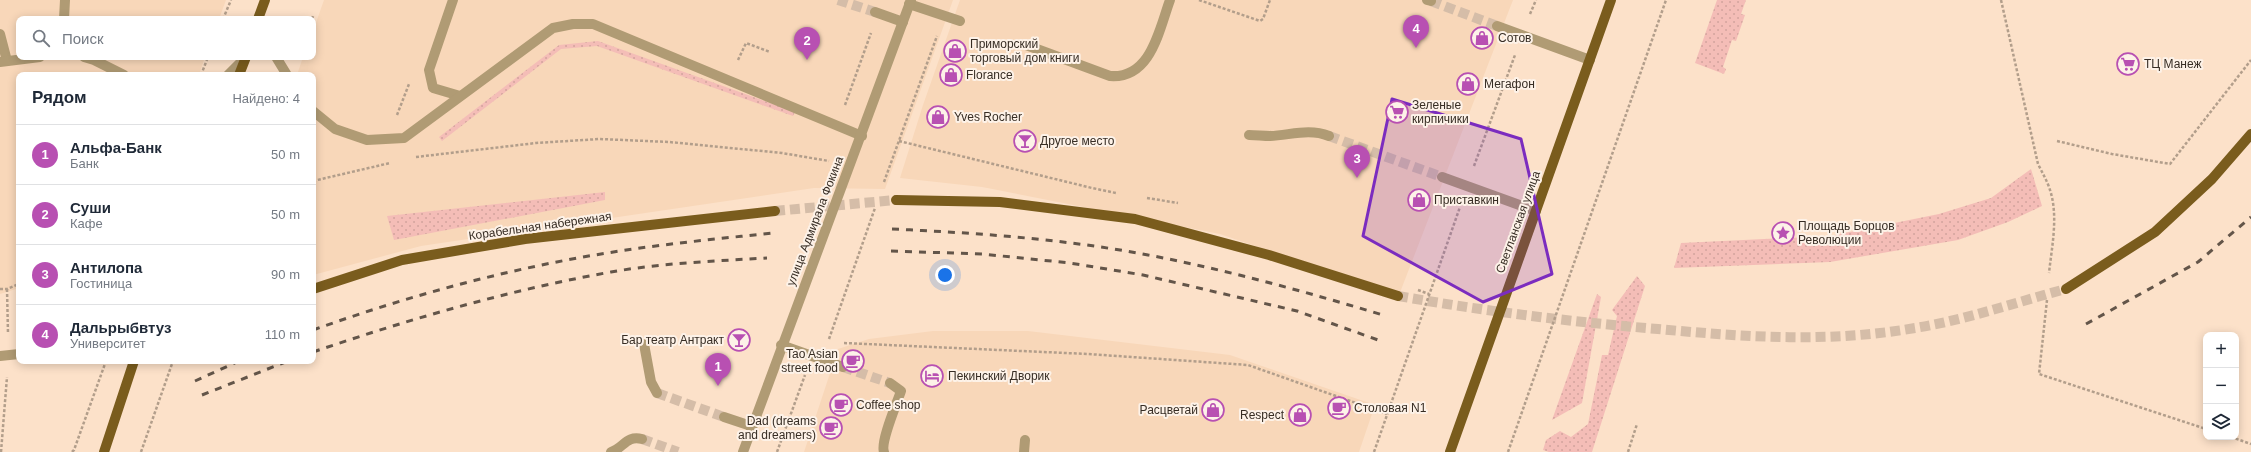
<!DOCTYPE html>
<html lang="ru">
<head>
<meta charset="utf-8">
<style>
	:root { --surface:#fff; --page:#f6f6f7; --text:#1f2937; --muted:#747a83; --line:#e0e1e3; --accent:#b850b2 }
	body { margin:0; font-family:Arial,sans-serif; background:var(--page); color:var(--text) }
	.controls { position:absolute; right:12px; bottom:12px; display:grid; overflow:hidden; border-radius:8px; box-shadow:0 2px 10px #0003 }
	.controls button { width:36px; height:36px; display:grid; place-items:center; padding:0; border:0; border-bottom:1px solid var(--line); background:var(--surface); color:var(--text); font:20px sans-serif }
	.you { position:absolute; left:945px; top:275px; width:14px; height:14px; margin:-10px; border:3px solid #fff; border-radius:50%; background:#1a73e8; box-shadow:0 0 0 6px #1a73e833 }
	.badge { display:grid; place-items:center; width:26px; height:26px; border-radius:50%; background:var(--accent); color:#fff; font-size:13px; font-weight:700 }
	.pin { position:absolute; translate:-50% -33px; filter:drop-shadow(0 1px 2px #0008) }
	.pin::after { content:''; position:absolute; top:21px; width:14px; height:12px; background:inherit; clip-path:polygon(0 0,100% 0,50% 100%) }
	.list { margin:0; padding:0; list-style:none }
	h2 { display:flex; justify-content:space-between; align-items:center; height:52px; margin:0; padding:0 16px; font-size:17px }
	h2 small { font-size:13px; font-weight:400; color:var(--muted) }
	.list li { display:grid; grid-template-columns:26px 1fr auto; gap:12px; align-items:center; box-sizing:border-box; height:60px; padding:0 16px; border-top:1px solid var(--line) }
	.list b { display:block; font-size:15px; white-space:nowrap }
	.list p { margin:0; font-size:13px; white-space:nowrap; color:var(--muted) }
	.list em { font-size:13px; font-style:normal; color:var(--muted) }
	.icon { flex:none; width:22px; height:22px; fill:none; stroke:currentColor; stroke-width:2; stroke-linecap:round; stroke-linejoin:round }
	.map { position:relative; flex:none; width:2251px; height:452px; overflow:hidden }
	.search { position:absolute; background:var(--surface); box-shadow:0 2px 10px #0003; left:16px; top:16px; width:300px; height:44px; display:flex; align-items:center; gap:10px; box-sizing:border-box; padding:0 14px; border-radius:8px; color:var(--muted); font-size:15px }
	.panel { position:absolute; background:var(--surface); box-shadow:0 2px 10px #0003; left:16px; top:72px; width:300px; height:292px; border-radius:8px }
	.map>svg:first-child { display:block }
	.built { fill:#f8d7b9 }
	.grass { fill:url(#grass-dots) }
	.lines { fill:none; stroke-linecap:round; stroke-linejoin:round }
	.minor-tunnel { stroke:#d5bda8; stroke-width:10; stroke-dasharray:10 5; stroke-linecap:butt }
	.major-tunnel { stroke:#d5bda8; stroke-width:10; stroke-dasharray:10 5; stroke-linecap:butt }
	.path { stroke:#b29e8b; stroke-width:2.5; stroke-dasharray:3 2; stroke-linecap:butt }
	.minor { stroke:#b09b74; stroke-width:10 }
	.major { stroke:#7a5c1d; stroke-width:10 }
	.rail { stroke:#635549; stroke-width:3; stroke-dasharray:7 7; stroke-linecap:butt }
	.marked { fill:#7b2cbf; fill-opacity:0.2; stroke:#7b2cbf; stroke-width:3; stroke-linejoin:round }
	.labels { text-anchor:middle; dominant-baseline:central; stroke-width:4; stroke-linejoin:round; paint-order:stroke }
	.poi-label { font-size:12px; fill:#372d24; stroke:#fdf2e8; text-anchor:start }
	.street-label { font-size:12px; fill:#372d24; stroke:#fdf2e8 }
</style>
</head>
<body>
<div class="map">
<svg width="2251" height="452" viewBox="0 0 2251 452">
	<defs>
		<pattern id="grass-dots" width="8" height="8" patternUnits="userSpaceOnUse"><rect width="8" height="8" fill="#f4bdb7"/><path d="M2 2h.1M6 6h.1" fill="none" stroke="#d2a39d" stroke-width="1.8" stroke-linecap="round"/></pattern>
	</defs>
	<rect width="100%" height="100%" fill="#fce1c9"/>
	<g class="built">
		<path d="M0,0H226L219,19H19V57H205L199,75H19V288L0,294Z"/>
		<path d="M324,0H953L885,189L814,188L421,246L313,275V75H297L303,57H313V31Z"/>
		<path d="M960,0H1513L1399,295L1220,234L982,187L900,178L923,105Z"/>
		<path d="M933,331H1028L1230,355L1375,405L1359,452H804L838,349L869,339Z"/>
	</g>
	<g class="grass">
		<path d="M1717,0H1746L1741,14L1745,15L1736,41L1732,40L1723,67L1726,69L1724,74L1695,63Z"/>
		<path d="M598,41L795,112L793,116L597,46L561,49L442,141L439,137L559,45Z"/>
		<path d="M2031,169L2042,206L2008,222L1958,240L1830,262L1674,268L1681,243L1830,236L1939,214L1991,198Z"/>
		<path d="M605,192V200L394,240L387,216Z"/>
		<path d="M1637,276L1645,286L1592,452H1549L1543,450L1546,440L1560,431L1571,437L1588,424L1602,355H1608L1617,316L1612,310Z"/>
		<path d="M1597,294L1601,297L1582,403L1552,420Z"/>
	</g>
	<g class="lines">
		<g class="minor-tunnel">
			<path d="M838,0L875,12"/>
			<path d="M1431,1L1497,26"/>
			<path d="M1329,136L1442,177"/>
			<path d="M843,367L890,383"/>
			<path d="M657,393L724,417"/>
			<path d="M642,439L678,452"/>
		</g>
		<g class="major-tunnel">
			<path d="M775,211L896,200"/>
			<path d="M1398,296C1485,311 1571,322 1658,329C1745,337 1828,343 1915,328C1966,320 2016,302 2066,289"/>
		</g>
		<g class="path">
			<path d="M1199,0L1260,21L1263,19L1270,0"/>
			<path d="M2001,0L2038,164C2042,172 2046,179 2049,187C2059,214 2052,245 2049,273"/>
			<path d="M1530,14L1536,0"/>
			<path d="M223,19L231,0"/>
			<path d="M312,19L313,16"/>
			<path d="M738,60L746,43L770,52"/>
			<path d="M201,75L208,57"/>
			<path d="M845,105L871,33"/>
			<path d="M397,115L409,84"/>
			<path d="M899,141L1092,188L1116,193"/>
			<path d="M2057,141L2112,154L2170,164L2251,60"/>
			<path d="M416,157L536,143L600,139L669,142L782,153L829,161"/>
			<path d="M1474,166L1515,55"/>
			<path d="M313,181L390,163"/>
			<path d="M884,182L937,36"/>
			<path d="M1147,198L1178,203"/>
			<path d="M0,289H7L19,284"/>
			<path d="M7,289L8,334"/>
			<path d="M1418,290L1429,294"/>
			<path d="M2047,300L2039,374L2206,429"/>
			<path d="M829,339L875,208"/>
			<path d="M844,343L1088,354L1248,365L1387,414"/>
			<path d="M2231,437L2251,444"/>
			<path d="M1,452L7,377"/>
			<path d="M72,452L74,450L106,361"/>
			<path d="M141,452L173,361"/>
			<path d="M777,452L805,375"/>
			<path d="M1374,452L1460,207"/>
			<path d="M1508,452L1666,0"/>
			<path d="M1628,452L1637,424"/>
		</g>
		<g class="minor">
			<path d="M453,0L429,70L433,88L460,96"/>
			<path d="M1427,0L1431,1"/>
			<path d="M909,4L960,21"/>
			<path d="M875,12L903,22"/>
			<path d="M64,19L65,0"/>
			<path d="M1497,26L1590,60"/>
			<path d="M0,34L7,61"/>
			<path d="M1026,45L1110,76C1151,79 1159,30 1170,0"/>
			<path d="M84,57L94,60L124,75"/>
			<path d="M276,57L287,75"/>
			<path d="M0,62L40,57"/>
			<path d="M228,75L246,57"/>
			<path d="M313,111L335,129L367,140L404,138L553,28L573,24H593L862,136"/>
			<path d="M1249,135C1256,135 1263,136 1270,136C1291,135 1309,128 1329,136"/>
			<path d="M1442,177L1536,211"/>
			<path d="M644,344L651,382L657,393"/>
			<path d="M781,345L843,367"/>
			<path d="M0,356L19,354"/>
			<path d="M724,417L751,426"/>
			<path d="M611,452C624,448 626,435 642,439"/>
			<path d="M743,452L911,0"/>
			<path d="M884,452C880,442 897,403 901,391L890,383"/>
			<path d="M1024,452L1025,440"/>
		</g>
		<g class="major">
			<path d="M258,19L265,0"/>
			<path d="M239,75L246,57"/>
			<path d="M896,200L1000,202L1135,219L1269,255L1398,296"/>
			<path d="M313,289L402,260L525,239L775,211"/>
			<path d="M2066,289L2155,232L2212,179L2251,134"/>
			<path d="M104,452L134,361"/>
			<path d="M1450,452L1611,0"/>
		</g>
		<g class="rail">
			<path d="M892,229C978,233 1064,239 1148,255C1228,270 1306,292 1383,315"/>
			<path d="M891,251L982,254L1070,263L1143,275L1297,311L1378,340"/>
			<path d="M2086,324L2198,262L2251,217"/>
			<path d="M313,330C408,296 507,269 607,253C662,244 717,239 772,233"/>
			<path d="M313,352C410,319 509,290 611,272C662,263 715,261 767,258"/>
			<path d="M195,381L239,361"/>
			<path d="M202,395L288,361"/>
		</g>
	</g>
	<path class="marked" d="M1392,99L1521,139L1552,274L1483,302L1363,236Z"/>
	<defs>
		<g id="shop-ring" transform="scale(1.15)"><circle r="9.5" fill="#fdf2e8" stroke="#b850b2" stroke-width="1.5"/><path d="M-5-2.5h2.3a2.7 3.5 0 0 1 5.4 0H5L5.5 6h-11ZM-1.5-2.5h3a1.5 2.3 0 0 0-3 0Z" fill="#b850b2"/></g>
		<g id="supermarket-ring" transform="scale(1.15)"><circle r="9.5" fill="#fdf2e8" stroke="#b850b2" stroke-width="1.5"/><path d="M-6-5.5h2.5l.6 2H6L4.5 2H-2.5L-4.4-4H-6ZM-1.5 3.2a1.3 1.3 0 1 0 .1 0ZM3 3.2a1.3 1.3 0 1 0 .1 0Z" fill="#b850b2"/></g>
		<g id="bar-ring" transform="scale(1.15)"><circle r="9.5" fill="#fdf2e8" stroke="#b850b2" stroke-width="1.5"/><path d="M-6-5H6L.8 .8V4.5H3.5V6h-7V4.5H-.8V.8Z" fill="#b850b2"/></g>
		<g id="sight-ring" transform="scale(1.15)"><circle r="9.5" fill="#fdf2e8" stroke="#b850b2" stroke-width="1.5"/><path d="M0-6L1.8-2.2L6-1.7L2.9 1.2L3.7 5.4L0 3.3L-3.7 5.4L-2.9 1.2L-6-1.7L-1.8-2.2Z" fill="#b850b2"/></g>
		<g id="cafe-ring" transform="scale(1.15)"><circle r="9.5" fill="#fdf2e8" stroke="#b850b2" stroke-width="1.5"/><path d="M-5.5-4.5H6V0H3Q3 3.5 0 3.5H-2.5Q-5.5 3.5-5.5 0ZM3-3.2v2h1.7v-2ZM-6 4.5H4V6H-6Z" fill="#b850b2"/></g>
		<g id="hotel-ring" transform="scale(1.15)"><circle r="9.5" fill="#fdf2e8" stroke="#b850b2" stroke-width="1.5"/><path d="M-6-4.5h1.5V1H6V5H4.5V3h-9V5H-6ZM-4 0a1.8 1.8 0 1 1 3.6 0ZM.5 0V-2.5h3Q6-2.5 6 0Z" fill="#b850b2"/></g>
	</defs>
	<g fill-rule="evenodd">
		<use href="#shop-ring" x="1482" y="38"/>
		<use href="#shop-ring" x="955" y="51"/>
		<use href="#supermarket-ring" x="2128" y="64"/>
		<use href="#shop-ring" x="951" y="75"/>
		<use href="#shop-ring" x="1468" y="84"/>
		<use href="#supermarket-ring" x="1397" y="112"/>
		<use href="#shop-ring" x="938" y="117"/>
		<use href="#bar-ring" x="1025" y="141"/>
		<use href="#shop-ring" x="1419" y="200"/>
		<use href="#sight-ring" x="1783" y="233"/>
		<use href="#bar-ring" x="739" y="340"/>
		<use href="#cafe-ring" x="853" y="361"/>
		<use href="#hotel-ring" x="932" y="376"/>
		<use href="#cafe-ring" x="841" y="405"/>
		<use href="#cafe-ring" x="1339" y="408"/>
		<use href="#shop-ring" x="1213" y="410"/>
		<use href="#shop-ring" x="1300" y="415"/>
		<use href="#cafe-ring" x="831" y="428"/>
	</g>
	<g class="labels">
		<g class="poi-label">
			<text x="1498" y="38">Сотов</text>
			<text x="970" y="44">Приморский<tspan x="970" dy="14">торговый дом книги</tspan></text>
			<text x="2144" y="64">ТЦ Манеж</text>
			<text x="966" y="75">Florance</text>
			<text x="1484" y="84">Мегафон</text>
			<text x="1412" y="105">Зеленые<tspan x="1412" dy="14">кирпичики</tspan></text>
			<text x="954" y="117">Yves Rocher</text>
			<text x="1040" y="141">Другое место</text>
			<text x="1434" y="200">Приставкин</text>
			<text x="1798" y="226">Площадь Борцов<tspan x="1798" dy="14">Революции</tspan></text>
			<text x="724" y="340" text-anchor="end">Бар театр Антракт</text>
			<text x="838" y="354" text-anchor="end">Tao Asian<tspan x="838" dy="14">street food</tspan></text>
			<text x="948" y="376">Пекинский Дворик</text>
			<text x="856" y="405">Coffee shop</text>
			<text x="1354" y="408">Столовая N1</text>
			<text x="1198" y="410" text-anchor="end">Расцветай</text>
			<text x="1284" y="415" text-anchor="end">Respect</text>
			<text x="816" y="421" text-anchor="end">Dad (dreams<tspan x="816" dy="14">and dreamers)</tspan></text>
		</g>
		<g class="street-label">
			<text transform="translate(815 221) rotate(-69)">улица Адмирала Фокина</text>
			<text transform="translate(1518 222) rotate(-70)">Светланская улица</text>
			<text transform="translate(540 226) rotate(-8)">Корабельная набережная</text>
		</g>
	</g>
</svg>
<div class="controls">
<button>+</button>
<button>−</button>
<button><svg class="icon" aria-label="layers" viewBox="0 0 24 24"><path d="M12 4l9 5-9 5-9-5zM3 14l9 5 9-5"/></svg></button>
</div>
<div class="you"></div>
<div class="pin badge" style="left:718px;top:386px">1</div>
<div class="pin badge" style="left:807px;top:60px">2</div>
<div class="pin badge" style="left:1357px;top:178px">3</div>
<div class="pin badge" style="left:1416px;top:48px">4</div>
<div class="search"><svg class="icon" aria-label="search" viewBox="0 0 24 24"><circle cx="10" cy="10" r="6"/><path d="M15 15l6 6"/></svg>Поиск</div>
<section class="panel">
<h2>Рядом<small>Найдено: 4</small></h2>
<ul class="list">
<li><span class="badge">1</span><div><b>Альфа-Банк</b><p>Банк</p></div><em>50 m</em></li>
<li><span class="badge">2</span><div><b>Суши</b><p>Кафе</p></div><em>50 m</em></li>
<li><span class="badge">3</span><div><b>Антилопа</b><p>Гостиница</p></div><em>90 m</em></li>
<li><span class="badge">4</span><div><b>Дальрыбвтуз</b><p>Университет</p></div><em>110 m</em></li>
</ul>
</section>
</div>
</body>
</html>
